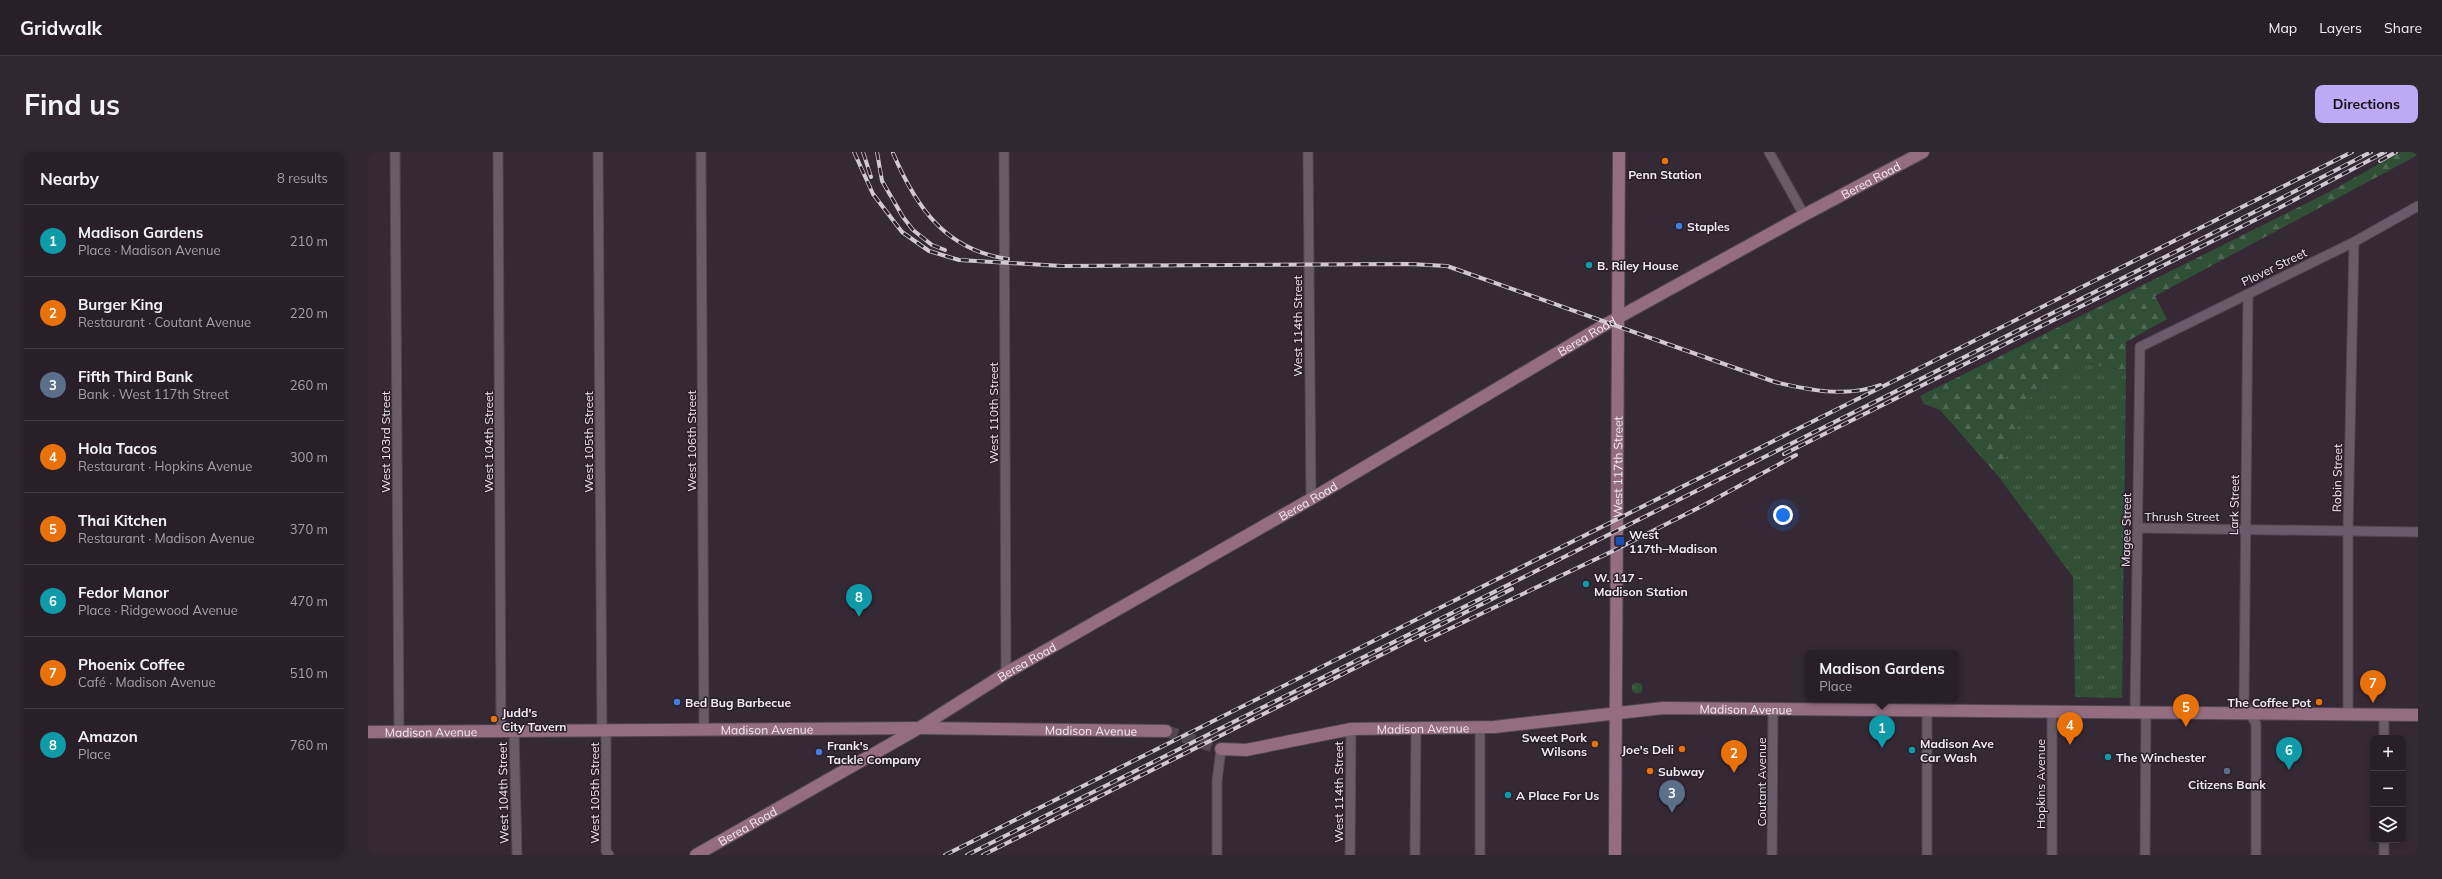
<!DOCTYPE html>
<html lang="en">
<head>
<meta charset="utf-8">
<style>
	:root { --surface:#281f28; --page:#302730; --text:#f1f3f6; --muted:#a5a2a8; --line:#443d45; --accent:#bda9f5 }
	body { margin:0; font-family:Mulish,sans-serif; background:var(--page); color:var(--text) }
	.controls { position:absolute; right:12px; bottom:12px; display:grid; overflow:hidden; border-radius:8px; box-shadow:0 2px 6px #0003 }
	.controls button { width:36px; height:36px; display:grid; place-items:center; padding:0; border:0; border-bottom:1px solid var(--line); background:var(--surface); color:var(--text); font:20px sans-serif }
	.you { position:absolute; left:1415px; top:363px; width:14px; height:14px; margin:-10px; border:3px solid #fff; border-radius:50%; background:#1a73e8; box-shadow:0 0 0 6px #1a73e833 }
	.badge { display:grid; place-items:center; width:26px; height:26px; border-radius:50%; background:var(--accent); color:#fff; font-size:13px; font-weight:700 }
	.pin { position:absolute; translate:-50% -33px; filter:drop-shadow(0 1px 2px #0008) }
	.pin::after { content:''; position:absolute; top:21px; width:14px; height:12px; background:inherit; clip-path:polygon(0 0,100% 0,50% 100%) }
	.popup { position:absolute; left:1437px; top:498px; width:154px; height:52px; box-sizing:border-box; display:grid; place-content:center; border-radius:8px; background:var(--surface); filter:drop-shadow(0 1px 3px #0005); font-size:13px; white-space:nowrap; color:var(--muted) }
	.popup b { font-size:15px; color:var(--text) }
	.popup::after { content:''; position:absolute; left:50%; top:100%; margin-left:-8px; border:8px solid transparent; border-top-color:var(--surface) }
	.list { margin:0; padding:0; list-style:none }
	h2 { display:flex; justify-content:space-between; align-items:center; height:52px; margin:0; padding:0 16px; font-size:17px }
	h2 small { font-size:13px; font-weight:400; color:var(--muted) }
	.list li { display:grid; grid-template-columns:26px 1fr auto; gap:12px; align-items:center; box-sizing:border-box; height:72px; padding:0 16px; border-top:1px solid var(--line) }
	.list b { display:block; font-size:15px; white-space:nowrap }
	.list p { margin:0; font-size:13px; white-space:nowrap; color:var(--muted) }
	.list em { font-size:13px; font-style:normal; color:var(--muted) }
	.icon { flex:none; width:22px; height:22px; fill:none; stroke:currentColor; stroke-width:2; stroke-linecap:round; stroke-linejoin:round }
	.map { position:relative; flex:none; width:2050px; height:703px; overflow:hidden; border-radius:8px }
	header { display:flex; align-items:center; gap:24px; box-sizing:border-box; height:56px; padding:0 20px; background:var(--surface); border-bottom:1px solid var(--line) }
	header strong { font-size:19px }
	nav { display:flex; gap:22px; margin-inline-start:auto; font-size:14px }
	.intro { display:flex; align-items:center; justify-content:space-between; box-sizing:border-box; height:96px; padding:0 24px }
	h1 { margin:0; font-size:28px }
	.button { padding:10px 18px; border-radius:8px; background:var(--accent); color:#111; font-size:14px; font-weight:700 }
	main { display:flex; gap:24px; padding:0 24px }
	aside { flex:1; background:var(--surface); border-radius:8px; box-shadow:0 2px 6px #0003 }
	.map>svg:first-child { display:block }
	.grass { fill:url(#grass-tufts) }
	.forest { fill:url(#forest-firs) }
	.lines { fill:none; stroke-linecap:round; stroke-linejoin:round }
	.secondary-tunnel { stroke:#524652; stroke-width:12; stroke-dasharray:12 6; stroke-linecap:butt }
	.street-casing { stroke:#504550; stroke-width:11 }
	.secondary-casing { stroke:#504550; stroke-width:14 }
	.street { stroke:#695b6a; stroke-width:9 }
	.secondary { stroke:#946d80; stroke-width:12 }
	.rail-casing { stroke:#d1c8d1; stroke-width:4 }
	.rail { stroke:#2b1f2c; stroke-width:2.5; stroke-dasharray:8; stroke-linecap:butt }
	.food-dot { fill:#e8710a; stroke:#2b1f2c; stroke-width:1.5 }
	.shop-dot { fill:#3f7fe0; stroke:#2b1f2c; stroke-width:1.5 }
	.culture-dot { fill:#0f9aa8; stroke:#2b1f2c; stroke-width:1.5 }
	.transit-dot { fill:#1a4fb4; stroke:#2b1f2c; stroke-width:1.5 }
	.service-dot { fill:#5c6f8a; stroke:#2b1f2c; stroke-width:1.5 }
	.labels { text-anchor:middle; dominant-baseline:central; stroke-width:3; stroke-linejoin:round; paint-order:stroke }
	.poi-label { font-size:12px; font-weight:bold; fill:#f3ebf3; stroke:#2b1f2c; text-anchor:start }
	.street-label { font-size:12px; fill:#f3ebf3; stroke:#2b1f2c }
</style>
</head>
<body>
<header>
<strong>Gridwalk</strong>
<nav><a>Map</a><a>Layers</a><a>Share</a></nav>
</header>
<div class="intro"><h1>Find us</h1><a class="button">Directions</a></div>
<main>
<aside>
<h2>Nearby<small>8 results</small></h2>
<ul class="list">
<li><span class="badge" style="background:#0f9aa8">1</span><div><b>Madison Gardens</b><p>Place · Madison Avenue</p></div><em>210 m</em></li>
<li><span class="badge" style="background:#e8710a">2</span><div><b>Burger King</b><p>Restaurant · Coutant Avenue</p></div><em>220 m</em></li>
<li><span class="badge" style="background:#5c6f8a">3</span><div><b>Fifth Third Bank</b><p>Bank · West 117th Street</p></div><em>260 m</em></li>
<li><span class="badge" style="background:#e8710a">4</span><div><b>Hola Tacos</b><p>Restaurant · Hopkins Avenue</p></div><em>300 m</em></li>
<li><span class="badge" style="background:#e8710a">5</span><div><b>Thai Kitchen</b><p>Restaurant · Madison Avenue</p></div><em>370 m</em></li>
<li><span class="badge" style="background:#0f9aa8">6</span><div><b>Fedor Manor</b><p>Place · Ridgewood Avenue</p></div><em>470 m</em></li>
<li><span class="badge" style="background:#e8710a">7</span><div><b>Phoenix Coffee</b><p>Café · Madison Avenue</p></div><em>510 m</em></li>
<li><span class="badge" style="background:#0f9aa8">8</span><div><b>Amazon</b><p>Place</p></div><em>760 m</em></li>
</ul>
</aside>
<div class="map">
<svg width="2050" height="703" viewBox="0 0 2050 703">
	<defs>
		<pattern id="grass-tufts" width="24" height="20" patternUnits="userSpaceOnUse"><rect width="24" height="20" fill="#314f35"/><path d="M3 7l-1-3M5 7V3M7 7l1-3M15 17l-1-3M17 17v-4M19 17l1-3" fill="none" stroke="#4f6853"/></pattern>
		<pattern id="forest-firs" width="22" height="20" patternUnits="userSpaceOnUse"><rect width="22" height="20" fill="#314f35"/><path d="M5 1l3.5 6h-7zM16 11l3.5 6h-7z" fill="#4f6853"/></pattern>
	</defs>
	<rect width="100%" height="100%" fill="#352936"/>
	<g class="grass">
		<path d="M1711,210L1758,219L1754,546L1707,545L1705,425L1630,324L1660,247Z"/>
		<circle cx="1269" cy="536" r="5.5"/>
	</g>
	<path class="forest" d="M2032,0H2050V3L1787,144L1799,167L1758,190V219L1711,210L1660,247L1630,324L1572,258L1556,252L1552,244L1963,39Z"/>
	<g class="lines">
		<path class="secondary-tunnel" d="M798,579L853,597"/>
		<g class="street-casing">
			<g id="street">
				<path d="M27,0L31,580"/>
				<path d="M130,0L133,579"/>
				<path d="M230,0L234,579"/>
				<path d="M333,0L336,578"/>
				<path d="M636,0L638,521"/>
				<path d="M940,0L943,347"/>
				<path d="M1401,0L1436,63"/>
				<path d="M1880,142L1876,551L1888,572V703"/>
				<path d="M1770,376L2050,380"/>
				<path d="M1559,559V703"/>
				<path d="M1767,560L1772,195L1986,90L2050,54"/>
				<path d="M1684,561V703"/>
				<path d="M1980,563V378L1986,90"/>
				<path d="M2016,563V586"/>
				<path d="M1112,575V703"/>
				<path d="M146,579L149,703"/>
				<path d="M238,579V699L241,703"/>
				<path d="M2016,688V703"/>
				<path d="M849,703V629L853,597"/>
				<path d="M982,703L983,577"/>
				<path d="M1047,703L1048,576"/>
				<path d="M1404,703L1405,557"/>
				<path d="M1777,703L1778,560"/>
			</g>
		</g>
		<g class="secondary-casing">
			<g id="secondary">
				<path id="s1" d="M0,580L551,576L798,579"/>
				<path id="s2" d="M853,597L878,598L983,577L1126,575L1295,556L2050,563"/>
				<path id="s3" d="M328,703L551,576L638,521L943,347L1233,175L1436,63L1555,0"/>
				<path id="s4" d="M1247,703L1251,0"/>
			</g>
		</g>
		<use href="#street" class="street"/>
		<use href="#secondary" class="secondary"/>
		<g class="rail-casing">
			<g id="rail">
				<path d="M486,0L505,42L534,80L561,99L591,108L694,114L1042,112L1079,114L1407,230C1441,238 1478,246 1512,233"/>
				<path d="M495,0L503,25"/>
				<path d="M509,0L514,29L535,65L545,78L564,93L577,98"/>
				<path d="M525,1C548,55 577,98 640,107"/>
				<path d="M2012,9L2028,0"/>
				<path d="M1416,302L1909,57L2017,0"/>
				<path d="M1058,488L1247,398L1336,353L1428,303"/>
				<path d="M577,703L1984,0"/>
				<path d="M599,703L1859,74L2003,0"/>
				<path d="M615,703L1144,437"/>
			</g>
		</g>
		<use href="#rail" class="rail"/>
	</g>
	<g class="food-dot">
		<circle cx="1297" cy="9" r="4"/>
		<circle cx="1951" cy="550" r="4"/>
		<circle cx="126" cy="567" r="4"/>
		<circle cx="1227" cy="592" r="4"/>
		<circle cx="1314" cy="597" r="4"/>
		<circle cx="1282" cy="619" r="4"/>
	</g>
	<g class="shop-dot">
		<circle cx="1311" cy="74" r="4"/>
		<circle cx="309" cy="550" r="4"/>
		<circle cx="451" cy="600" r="4"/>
	</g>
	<g class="culture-dot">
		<circle cx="1221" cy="113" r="4"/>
		<circle cx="1218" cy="432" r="4"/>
		<circle cx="1544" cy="598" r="4"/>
		<circle cx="1740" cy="605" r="4"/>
		<circle cx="1140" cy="643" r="4"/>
	</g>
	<rect class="transit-dot" x="1247" y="384" width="10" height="10" rx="2"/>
	<circle class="service-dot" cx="1859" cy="619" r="4"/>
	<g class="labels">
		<g class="poi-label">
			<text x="1297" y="22" text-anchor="middle">Penn Station</text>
			<text x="1319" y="74">Staples</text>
			<text x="1229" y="113">B. Riley House</text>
			<text x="1261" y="382">West<tspan x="1261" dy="14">117th–Madison</tspan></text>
			<text x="1226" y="425">W. 117 -<tspan x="1226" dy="14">Madison Station</tspan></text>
			<text x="317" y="550">Bed Bug Barbecue</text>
			<text x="1943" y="550" text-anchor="end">The Coffee Pot</text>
			<text x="134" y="560">Judd's<tspan x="134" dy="14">City Tavern</tspan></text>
			<text x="1219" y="585" text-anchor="end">Sweet Pork<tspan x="1219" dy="14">Wilsons</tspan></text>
			<text x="1552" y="591">Madison Ave<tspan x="1552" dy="14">Car Wash</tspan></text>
			<text x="459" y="593">Frank's<tspan x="459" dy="14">Tackle Company</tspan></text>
			<text x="1306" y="597" text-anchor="end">Joe's Deli</text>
			<text x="1748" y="605">The Winchester</text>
			<text x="1290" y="619">Subway</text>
			<text x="1859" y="632" text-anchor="middle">Citizens Bank</text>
			<text x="1148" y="643">A Place For Us</text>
		</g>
		<g class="street-label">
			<text stroke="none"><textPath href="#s3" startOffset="1355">Berea Road</textPath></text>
			<text transform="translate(1906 115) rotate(-26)">Plover Street</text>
			<text transform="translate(929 174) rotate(-90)">West 114th Street</text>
			<text stroke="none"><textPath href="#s3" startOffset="1031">Berea Road</textPath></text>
			<text transform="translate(625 261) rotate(-90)">West 110th Street</text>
			<text transform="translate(323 289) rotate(-90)">West 106th Street</text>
			<text transform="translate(17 290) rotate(-90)">West 103rd Street</text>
			<text transform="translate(120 290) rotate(-90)">West 104th Street</text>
			<text transform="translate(220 290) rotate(-90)">West 105th Street</text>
			<text stroke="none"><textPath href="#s4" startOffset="388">West 117th Street</textPath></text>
			<text transform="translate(1969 326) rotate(-89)">Robin Street</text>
			<text stroke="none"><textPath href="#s3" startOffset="707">Berea Road</textPath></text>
			<text transform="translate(1866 353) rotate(-89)">Lark Street</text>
			<text x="1814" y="364">Thrush Street</text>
			<text transform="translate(1758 378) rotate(-89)">Magee Street</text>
			<text stroke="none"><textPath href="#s3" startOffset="383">Berea Road</textPath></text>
			<text stroke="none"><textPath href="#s2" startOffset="528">Madison Avenue</textPath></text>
			<text stroke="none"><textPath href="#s2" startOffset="204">Madison Avenue</textPath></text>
			<text stroke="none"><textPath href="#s1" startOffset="723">Madison Avenue</textPath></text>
			<text stroke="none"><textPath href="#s1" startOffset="399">Madison Avenue</textPath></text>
			<text stroke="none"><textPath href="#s1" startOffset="63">Madison Avenue</textPath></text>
			<text transform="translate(1393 630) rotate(-90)">Coutant Avenue</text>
			<text transform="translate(1672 632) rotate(-90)">Hopkins Avenue</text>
			<text transform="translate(970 640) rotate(-90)">West 114th Street</text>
			<text transform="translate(135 641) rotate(-91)">West 104th Street</text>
			<text transform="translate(226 641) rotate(-90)">West 105th Street</text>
			<text stroke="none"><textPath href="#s3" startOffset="59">Berea Road</textPath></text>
		</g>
	</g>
</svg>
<div class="controls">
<button>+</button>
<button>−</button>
<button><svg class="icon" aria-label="layers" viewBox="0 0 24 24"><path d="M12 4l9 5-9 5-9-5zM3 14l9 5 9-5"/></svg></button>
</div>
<div class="you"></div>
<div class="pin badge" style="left:1514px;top:596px;background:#0f9aa8">1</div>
<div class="popup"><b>Madison Gardens</b>Place</div>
<div class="pin badge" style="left:1366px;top:621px;background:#e8710a">2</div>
<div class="pin badge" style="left:1304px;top:661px;background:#5c6f8a">3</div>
<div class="pin badge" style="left:1702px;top:593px;background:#e8710a">4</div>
<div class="pin badge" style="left:1818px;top:575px;background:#e8710a">5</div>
<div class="pin badge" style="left:1921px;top:618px;background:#0f9aa8">6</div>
<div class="pin badge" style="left:2005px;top:551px;background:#e8710a">7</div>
<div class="pin badge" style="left:491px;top:465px;background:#0f9aa8">8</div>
</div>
</main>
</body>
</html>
